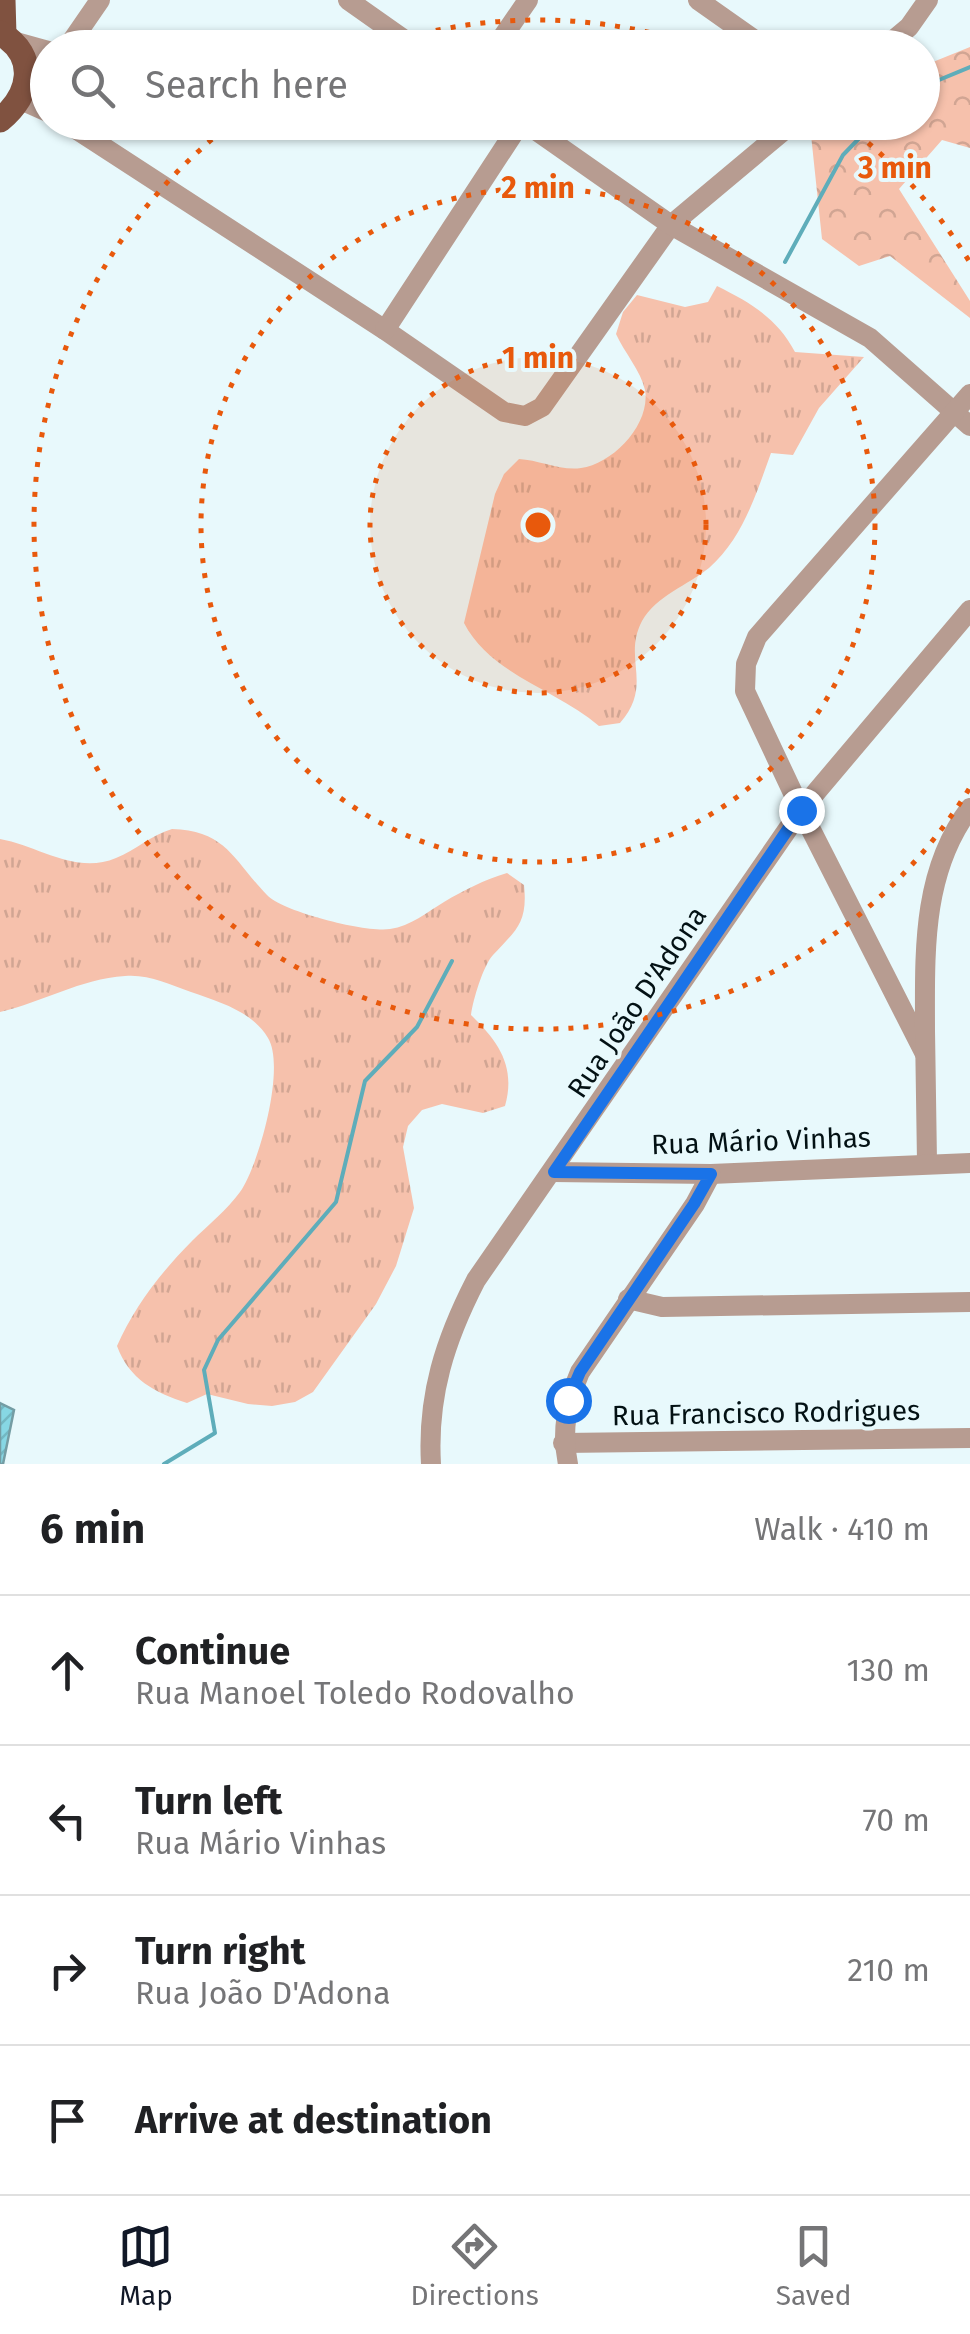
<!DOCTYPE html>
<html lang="en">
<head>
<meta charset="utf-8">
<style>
	:root { --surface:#fff; --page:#f6f6f6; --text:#202124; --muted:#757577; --line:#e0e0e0; --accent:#111827 }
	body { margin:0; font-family:"Fira Sans",sans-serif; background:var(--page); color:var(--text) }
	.stop { position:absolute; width:30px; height:30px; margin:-22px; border:8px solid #1a73e8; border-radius:50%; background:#fff }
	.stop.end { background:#1a73e8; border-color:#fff; box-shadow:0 2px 10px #0008 }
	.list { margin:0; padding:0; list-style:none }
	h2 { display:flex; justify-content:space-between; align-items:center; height:130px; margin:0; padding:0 40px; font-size:42px }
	h2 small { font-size:32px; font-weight:400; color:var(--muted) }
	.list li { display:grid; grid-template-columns:65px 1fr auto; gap:30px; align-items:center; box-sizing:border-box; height:150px; padding:0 40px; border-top:2px solid var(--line) }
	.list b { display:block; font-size:38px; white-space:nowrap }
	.list p { margin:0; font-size:32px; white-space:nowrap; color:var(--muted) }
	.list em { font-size:32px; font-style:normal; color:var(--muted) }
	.icon { flex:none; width:55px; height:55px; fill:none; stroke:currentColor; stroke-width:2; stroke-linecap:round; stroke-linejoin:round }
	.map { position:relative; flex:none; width:970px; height:1464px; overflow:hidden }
	.search { position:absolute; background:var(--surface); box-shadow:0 2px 8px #0004; left:30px; right:30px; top:30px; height:110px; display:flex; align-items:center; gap:25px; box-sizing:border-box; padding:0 35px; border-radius:55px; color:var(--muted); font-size:38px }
	.sheet { height:730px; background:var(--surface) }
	nav { display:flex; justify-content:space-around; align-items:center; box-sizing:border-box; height:140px; border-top:2px solid var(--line); background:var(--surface); font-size:28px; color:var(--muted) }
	nav a { display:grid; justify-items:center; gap:5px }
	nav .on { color:var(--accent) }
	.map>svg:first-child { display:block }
	.grass { fill:url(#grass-tufts) }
	.forest { fill:url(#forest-crowns) }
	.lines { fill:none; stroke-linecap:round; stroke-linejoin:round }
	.stream { stroke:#5eadba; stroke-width:4 }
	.building { fill:url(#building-hatch); stroke:#749da4; stroke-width:2.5 }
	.minor { stroke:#b79c91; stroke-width:20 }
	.major { stroke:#805240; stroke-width:25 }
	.route { stroke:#1a73e8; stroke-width:12 }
	.ring { fill:none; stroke:#e8590c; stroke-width:5; stroke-dasharray:5 10 }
	.labels { text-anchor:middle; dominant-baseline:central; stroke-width:8; stroke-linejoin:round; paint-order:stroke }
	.street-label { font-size:28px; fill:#031114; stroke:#e8f9fc }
	.centre { fill:#e8590c; stroke:#e8f9fc; stroke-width:5 }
	.ring-label { font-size:30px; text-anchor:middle; font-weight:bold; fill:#e8590c; stroke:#e8f9fc; stroke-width:8; stroke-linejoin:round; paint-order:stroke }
</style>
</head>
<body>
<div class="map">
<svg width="970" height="1464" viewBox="0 0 970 1464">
	<defs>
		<pattern id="grass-tufts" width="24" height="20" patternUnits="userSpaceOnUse" patternTransform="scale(2.5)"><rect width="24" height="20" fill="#f6c1ac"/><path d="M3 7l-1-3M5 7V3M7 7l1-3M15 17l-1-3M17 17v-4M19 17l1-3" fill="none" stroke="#d1a593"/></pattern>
		<pattern id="forest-crowns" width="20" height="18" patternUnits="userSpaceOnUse" patternTransform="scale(2.5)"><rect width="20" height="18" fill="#f6c1ac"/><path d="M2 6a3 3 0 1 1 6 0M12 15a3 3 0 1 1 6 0" fill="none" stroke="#d1a593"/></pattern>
		<pattern id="building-hatch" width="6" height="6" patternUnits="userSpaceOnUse" patternTransform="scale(2.5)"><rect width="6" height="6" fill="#87d7e4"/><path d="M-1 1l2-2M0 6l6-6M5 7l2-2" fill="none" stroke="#73b8c3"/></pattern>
	</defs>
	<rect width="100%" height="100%" fill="#e8f9fc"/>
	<g class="grass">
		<path d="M717,286C751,303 777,318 795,352L864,357L819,408L793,455L771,453C756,494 743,538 709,568C688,585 656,596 642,621C622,659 654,684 620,723L599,726C556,689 491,675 464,623L495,494L504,474L519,459C539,460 561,471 581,468C613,464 651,424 645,390C641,371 624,352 616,334L623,312L637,295L685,307L708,302Z"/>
		<path d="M172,829C227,831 233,860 267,895C283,912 367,933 390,929C411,926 427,912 444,902C464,890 484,880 507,873L524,885C528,923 516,930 493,955C483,966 473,1000 471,1015C499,1042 516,1067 505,1106L483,1113L442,1104L422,1110L408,1126L403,1147L414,1208L396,1266L376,1304L313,1392L295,1402L272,1406L248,1404L207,1394L187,1403C155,1393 129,1379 117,1346C134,1307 162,1271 192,1241C208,1225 227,1210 240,1192C259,1165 286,1067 268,1038C252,1011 219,1002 191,992C169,984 148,974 125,976C80,979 43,1002 0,1012V839C39,846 76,875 116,858C136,850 151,835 172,829Z"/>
	</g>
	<path class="forest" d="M970,47V148L942,140L899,189L970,301V318L890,256L859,266L822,239L811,135L830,123L922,122L923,66Z"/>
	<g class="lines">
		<g class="stream">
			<path d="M922,87L970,67"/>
			<path d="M785,262L843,155L875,122"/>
			<path d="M164,1464L215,1433L204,1370L218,1340L336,1202L365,1081L417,1027L452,961"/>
		</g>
	</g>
	<path class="building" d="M0,1403L14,1410L3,1464H0Z"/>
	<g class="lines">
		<g class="minor">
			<path d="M348,0L416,48"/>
			<path d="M698,0L766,48"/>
			<path d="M12,41L48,51"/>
			<path d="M67,48L100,0"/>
			<path d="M495,48L528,0"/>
			<path d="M884,48L909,27L928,0"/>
			<path d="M24,95L48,78"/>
			<path d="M21,100L48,112"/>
			<path d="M65,122L385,330L504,412L525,416L542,407L671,225L794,122"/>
			<path d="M524,122L671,225L870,338L970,426"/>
			<path d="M385,330L521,122"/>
			<path d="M925,1054L801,810L745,691L746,664L757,637L970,394"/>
			<path d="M927,1162C926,1119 926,1075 925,1031C925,954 921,873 970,808"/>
			<path d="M553,1172L711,1174L970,1163"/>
			<path d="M628,1299L662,1307L970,1302"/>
			<path d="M563,1443L970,1438"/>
			<path d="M431,1464C427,1396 445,1340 476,1280L801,810L970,610"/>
			<path d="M568,1464C561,1431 567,1402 580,1372L695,1204L711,1174"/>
		</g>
		<g class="major">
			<path d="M3,0L4,35"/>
			<path d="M0,33C39,56 31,95 0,120"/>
		</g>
	</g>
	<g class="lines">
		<path class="route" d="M568,1400L580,1372L694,1204L711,1174L554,1172L801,810"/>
	</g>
	<circle cx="538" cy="525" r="168" fill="#e8590c" fill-opacity=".12"/>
	<g class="ring">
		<circle cx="538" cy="525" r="168"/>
		<circle cx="538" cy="525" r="337"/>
		<path d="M969 789A505 505 0 1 1 231 124M378 46A505 505 0 0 1 698 46M845 124A505 505 0 0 1 969 261"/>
	</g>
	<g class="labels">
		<g class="street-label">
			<text transform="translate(637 1002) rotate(-56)">Rua João D'Adona</text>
			<text transform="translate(761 1141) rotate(-2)">Rua Mário Vinhas</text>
			<text transform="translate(766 1413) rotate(-1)">Rua Francisco Rodrigues</text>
		</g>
	</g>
	<circle cx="538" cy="525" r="15" class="centre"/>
	<g class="ring-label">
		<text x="895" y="178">3 min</text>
		<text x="538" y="198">2 min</text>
		<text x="538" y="368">1 min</text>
	</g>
</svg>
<div class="stop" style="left:568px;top:1400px"></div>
<div class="stop end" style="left:801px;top:810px"></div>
<div class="search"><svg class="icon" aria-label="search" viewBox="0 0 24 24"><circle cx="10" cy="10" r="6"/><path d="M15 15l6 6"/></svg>Search here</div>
</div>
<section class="sheet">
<h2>6 min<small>Walk · 410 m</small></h2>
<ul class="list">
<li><svg class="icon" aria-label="ahead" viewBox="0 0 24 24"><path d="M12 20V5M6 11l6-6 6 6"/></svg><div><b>Continue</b><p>Rua Manoel Toledo Rodovalho</p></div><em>130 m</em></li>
<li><svg class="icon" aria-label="left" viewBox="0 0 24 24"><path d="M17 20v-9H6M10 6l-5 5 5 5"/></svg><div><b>Turn left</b><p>Rua Mário Vinhas</p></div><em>70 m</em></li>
<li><svg class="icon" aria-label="right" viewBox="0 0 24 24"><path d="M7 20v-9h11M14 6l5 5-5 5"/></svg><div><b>Turn right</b><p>Rua João D'Adona</p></div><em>210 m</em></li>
<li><svg class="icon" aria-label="arrive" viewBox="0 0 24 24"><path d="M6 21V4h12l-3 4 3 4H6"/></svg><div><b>Arrive at destination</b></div></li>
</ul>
</section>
<nav>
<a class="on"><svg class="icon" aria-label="map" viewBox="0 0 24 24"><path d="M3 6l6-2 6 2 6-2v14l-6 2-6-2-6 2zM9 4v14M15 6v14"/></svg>Map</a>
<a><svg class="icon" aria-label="directions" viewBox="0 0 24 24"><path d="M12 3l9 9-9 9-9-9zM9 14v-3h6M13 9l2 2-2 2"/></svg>Directions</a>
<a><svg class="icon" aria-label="saved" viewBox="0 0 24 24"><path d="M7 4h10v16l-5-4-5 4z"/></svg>Saved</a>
</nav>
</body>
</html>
